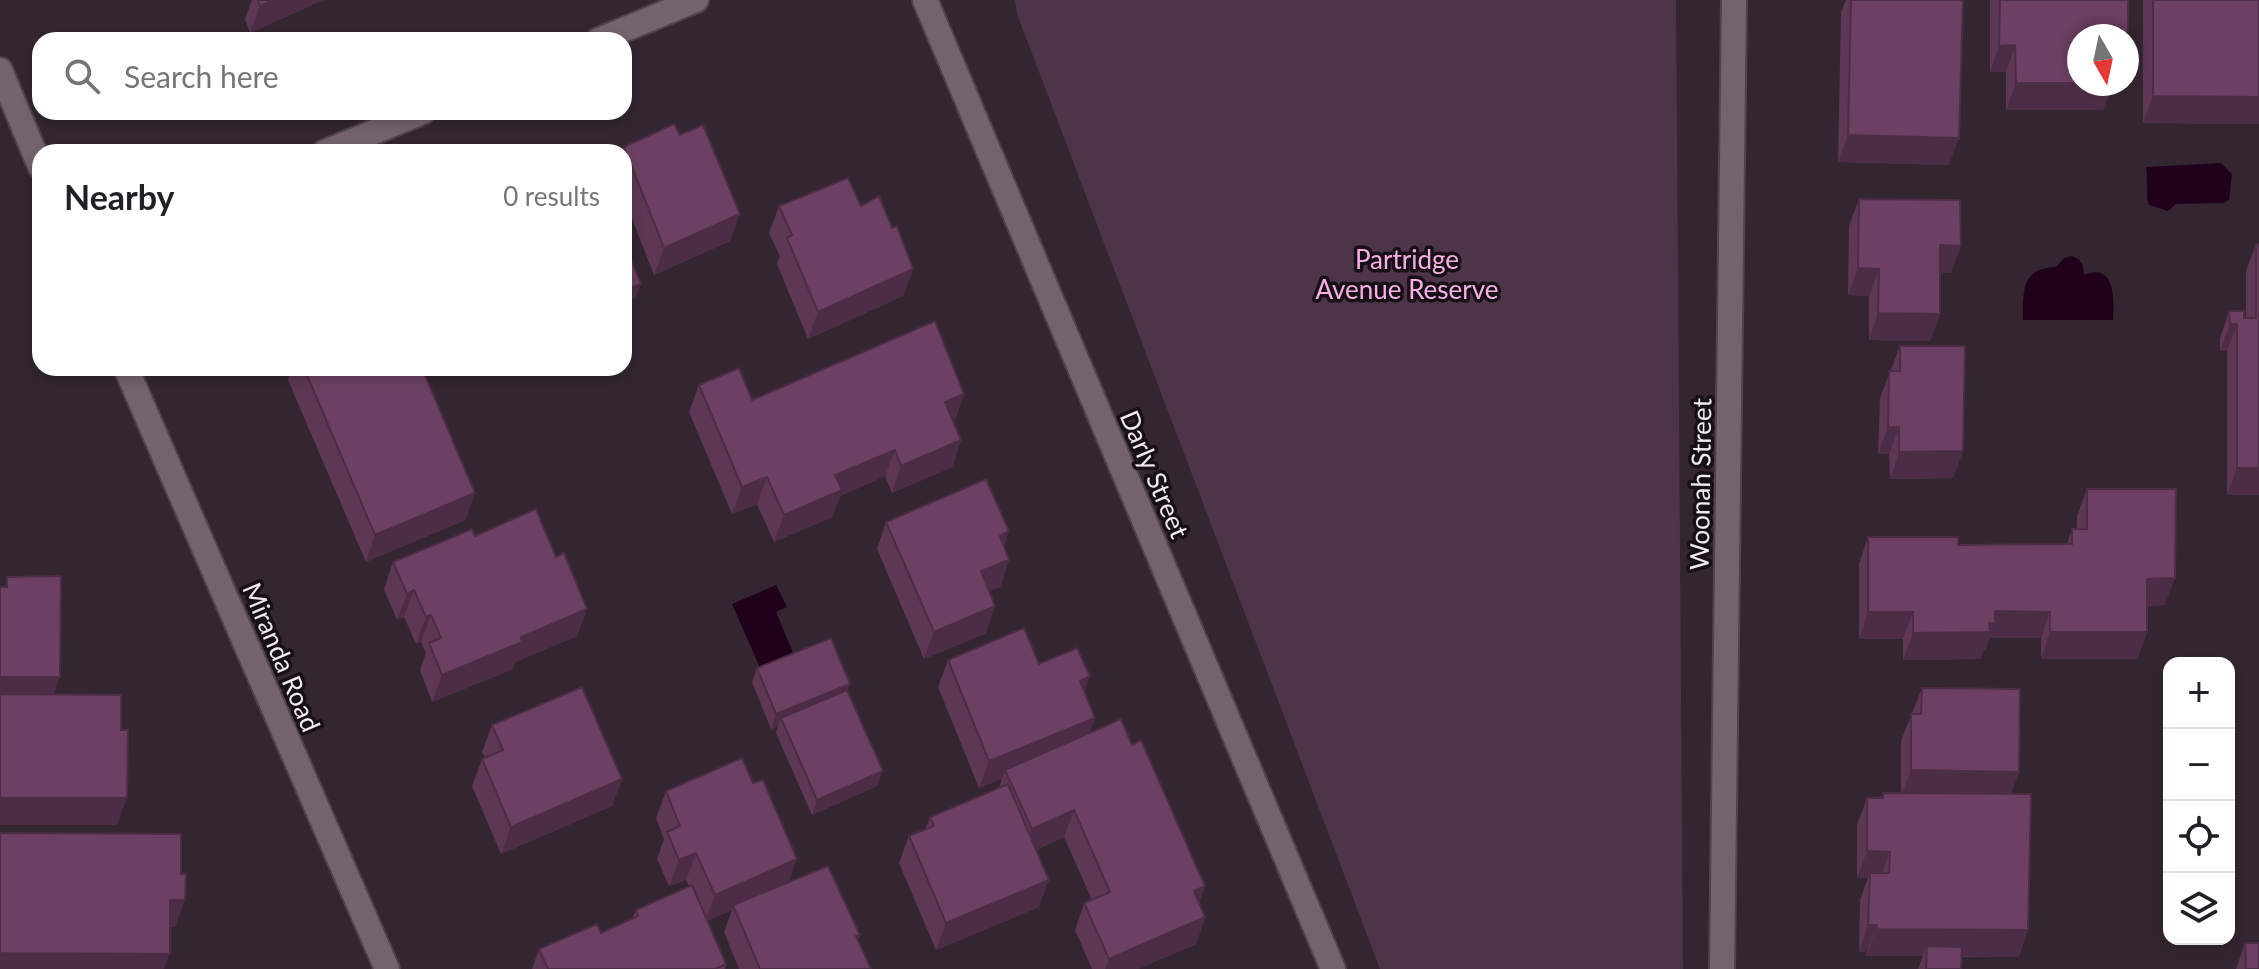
<!DOCTYPE html>
<html lang="en">
<head>
<meta charset="utf-8">
<style>
	:root { --surface:#fff; --page:#f6f6f6; --text:#202124; --muted:#757577; --line:#e0e0e0 }
	body { margin:0; font-family:Lato,sans-serif; background:var(--page); color:var(--text) }
	.controls { position:absolute; right:24px; bottom:24px; display:grid; overflow:hidden; border-radius:16px; box-shadow:0 4px 12px #0003 }
	.controls button { width:72px; height:72px; display:grid; place-items:center; padding:0; border:0; border-bottom:2px solid var(--line); background:var(--surface); color:var(--text); font:40px sans-serif }
	.compass { position:absolute; left:2067px; top:24px; width:72px; height:72px; border-radius:50%; background:var(--surface); box-shadow:0 4px 12px #0003; rotate:171deg }
	.list { margin:0; padding:0; list-style:none }
	h2 { display:flex; justify-content:space-between; align-items:center; height:104px; margin:0; padding:0 32px; font-size:34px }
	h2 small { font-size:26px; font-weight:400; color:var(--muted) }
	.icon { flex:none; width:44px; height:44px; fill:none; stroke:currentColor; stroke-width:2; stroke-linecap:round; stroke-linejoin:round }
	.map { position:relative; flex:none; width:2259px; height:969px; overflow:hidden }
	.search { position:absolute; background:var(--surface); box-shadow:0 4px 12px #0003; left:32px; top:32px; width:600px; height:88px; display:flex; align-items:center; gap:20px; box-sizing:border-box; padding:0 28px; border-radius:24px; color:var(--muted); font-size:30px }
	.panel { position:absolute; background:var(--surface); box-shadow:0 4px 12px #0003; left:32px; top:144px; width:600px; height:232px; border-radius:24px }
	.map>svg:first-child { display:block }
	.green { fill:#4e3448 }
	.water { fill:#21001c }
	.lines { fill:none; stroke-linecap:round; stroke-linejoin:round }
	.minor-casing { stroke:#4f434c; stroke-width:28 }
	.minor { stroke:#74636f; stroke-width:24 }
	.wall { fill:#5d3754 }
	.shaded-wall { fill:#4c2d45 }
	.building { fill:#6c4062; stroke:#4c2d45; stroke-width:2 }
	.labels { text-anchor:middle; dominant-baseline:central; stroke-width:7; stroke-linejoin:round; paint-order:stroke }
	.park-label { font-size:26px; fill:#f7b0e6; stroke:#171116 }
	.street-label { font-size:26px; fill:#f4eaf1; stroke:#171116 }
</style>
</head>
<body>
<div class="map">
<svg width="2259" height="969" viewBox="0 0 2259 969">
	<rect width="100%" height="100%" fill="#332630"/>
	<path class="green" d="M1015,0H1676L1683,969H1380L1017,14Z"/>
	<g class="water">
		<path d="M2221,163L2232,174L2229,200L2224,203L2176,204L2168,211L2149,205C2146,200 2148,178 2146,167Z"/>
		<path d="M2072,256C2082,260 2084,265 2084,275C2116,262 2114,300 2113,320H2023C2023,291 2021,268 2056,267L2064,258Z"/>
		<path d="M776,585L787,607L776,612L794,655L761,670L732,604Z"/>
	</g>
	<g class="lines">
		<g class="minor-casing">
			<g id="minor">
				<path d="M925,0L1333,969"/>
				<path d="M599,40L696,0"/>
				<path d="M0,70L40,166"/>
				<path d="M325,152L423,112"/>
				<path d="M126,368L387,969"/>
				<path d="M1722,969L1734,0"/>
			</g>
		</g>
		<use href="#minor" class="minor"/>
	</g>
	<g class="wall">
		<path d="M252,0H323L250,33L245,19Z"/>
		<path d="M1846,0H1963L1949,165L1838,162L1841,12Z"/>
		<path d="M1990,0H2128L2127,47V36H2079L2103,110H2006V72H1990Z"/>
		<path d="M2143,0H2259V124L2143,123Z"/>
		<path d="M624,147L730,241L654,275L624,198V152H623Z"/>
		<path d="M1859,199L1951,273L1940,272V314L1930,341L1869,340V296L1848,295L1849,226Z"/>
		<path d="M779,206H861L892,228L913,269L903,296L808,339L777,264L780,256L769,233Z"/>
		<path d="M2256,244L2259,495H2227V351H2220V338L2229,311L2246,318V271Z"/>
		<path d="M1900,346L1963,451L1953,478L1890,479L1889,454H1878L1880,398Z"/>
		<path d="M292,368H422L475,493L465,520L366,562L288,380Z"/>
		<path d="M699,385L752,400L964,394L954,422L961,440L952,467L892,493L885,476L840,496L832,517L774,542L757,504L732,514L689,412Z"/>
		<path d="M2087,489L2165,605L2147,606V632L2137,659H2041V638H1990L1985,650H1983L1980,659L1903,660V639H1859V564L1868,537L1958,545L2067,544L2072,529H2077V516Z"/>
		<path d="M886,522L1009,531L1004,546L1009,560L1000,587L989,591L986,633L924,659L877,549Z"/>
		<path d="M475,536L556,557L587,609L577,636L515,662L513,669L432,702L420,670L426,653L421,642L416,644L404,617L397,620L384,589L393,562Z"/>
		<path d="M948,660L1039,664L1084,691L1095,718L1090,732L1132,745L1205,886L1199,902L1205,917L1196,944L1138,969H1092L1075,930L1084,903L1092,900L1064,837L1036,850L1039,907L936,950L899,863L909,836L925,830L930,817L999,788L1002,779L979,788L938,687Z"/>
		<path d="M757,668L847,691L877,786L812,815L776,733L778,726L771,729L752,682Z"/>
		<path d="M1922,688L2011,794L2019,957H1962L1961,969H1918L1923,956H1866L1867,951L1859,952L1860,900L1868,878H1857V825L1867,798H1882L1883,793H1901V741Z"/>
		<path d="M492,725L622,779L612,806L501,854L472,786L482,759L485,758L482,752Z"/>
		<path d="M666,791L860,935L858,940L871,969H739L724,932L732,910L707,921L726,964L725,969H532L539,949L601,933L632,919L636,910L689,886L686,880L669,886L657,859L664,839L656,818Z"/>
		<path d="M2245,943L2259,969H2236Z"/>
	</g>
	<g class="shaded-wall">
		<path d="M273,0H323L250,33L260,6Z"/>
		<path d="M2015,45L2006,72H1990L1999,46Z"/>
		<path d="M2016,83H2079V84H2113L2103,110H2006Z"/>
		<path d="M2153,96L2259,97V124L2143,123Z"/>
		<path d="M1848,135L1959,138L1949,165L1838,162Z"/>
		<path d="M740,214L730,241L654,275L664,248Z"/>
		<path d="M1940,245L1961,246L1951,273L1930,272Z"/>
		<path d="M1858,268L1879,269L1869,296L1848,295Z"/>
		<path d="M913,269L903,296L808,339L818,312Z"/>
		<path d="M641,284L636,298L624,303V291Z"/>
		<path d="M1878,313L1940,314L1930,341L1869,340Z"/>
		<path d="M2230,324H2237L2227,351H2220Z"/>
		<path d="M964,394L955,421L935,429L945,402Z"/>
		<path d="M1888,427H1899L1889,454H1878Z"/>
		<path d="M961,440L952,467L892,493L901,466Z"/>
		<path d="M895,450L885,476L840,496L832,517L774,542L784,515L835,475Z"/>
		<path d="M1963,451L1953,478L1890,479L1899,452Z"/>
		<path d="M2237,468H2259V495H2227Z"/>
		<path d="M767,477L757,504L732,514L742,487Z"/>
		<path d="M475,493L465,520L366,562L375,535Z"/>
		<path d="M1009,531L999,558L1000,536Z"/>
		<path d="M1009,560L1000,587L971,598L981,571Z"/>
		<path d="M2175,578L2165,605L2137,606L2147,579Z"/>
		<path d="M414,590L404,617L397,620L407,594Z"/>
		<path d="M995,606L986,633L924,659L934,632Z"/>
		<path d="M587,609L577,636L515,662L513,669L432,702L442,675L521,637Z"/>
		<path d="M1995,611L2050,612L2041,638H1990L1985,650H1983L1980,659L1903,660L1913,633Z"/>
		<path d="M1868,612H1913L1903,639H1859Z"/>
		<path d="M431,615L421,642L416,644L426,617Z"/>
		<path d="M2050,632H2147L2137,659H2041Z"/>
		<path d="M1090,676L1080,703V681Z"/>
		<path d="M0,677H60L50,704H0Z"/>
		<path d="M850,684L845,698L781,718L778,726L771,729L776,714Z"/>
		<path d="M1095,718L1085,745L1005,770L1002,779L979,788L989,761Z"/>
		<path d="M1911,770L2019,772L2010,798L1901,797Z"/>
		<path d="M883,771L877,786L812,815L817,800Z"/>
		<path d="M622,779L612,806L501,854L511,827Z"/>
		<path d="M0,798H127L117,825H0Z"/>
		<path d="M1074,810L1064,837L1022,856L1032,829Z"/>
		<path d="M1867,851L1890,852L1880,878L1870,873L1868,878H1857Z"/>
		<path d="M696,853L686,880L669,886L679,860Z"/>
		<path d="M797,859L787,886L733,905L732,910L705,922L715,895Z"/>
		<path d="M1049,880L1039,907L936,950L946,923Z"/>
		<path d="M1205,886L1195,913L1194,891Z"/>
		<path d="M170,900H185L175,927H160Z"/>
		<path d="M1205,917L1196,944L1138,969H1105L1109,959Z"/>
		<path d="M1868,925H1877L1867,951L1859,952Z"/>
		<path d="M1876,929L2028,930L2019,957L1926,956L1927,946L1923,956H1866Z"/>
		<path d="M0,953L170,954L164,969H0Z"/>
	</g>
	<g class="building">
		<path d="M258,0H273L260,6Z"/>
		<path d="M1851,0H1963L1959,138L1848,135Z"/>
		<path d="M2000,0H2128V46L2127,36H2079V83H2016L2015,45L1999,46Z"/>
		<path d="M2153,0H2259V97L2153,96Z"/>
		<path d="M674,124L680,135L703,125L740,214L664,248L624,147Z"/>
		<path d="M848,178L861,206L879,196L892,228L897,226L913,269L818,312L787,238L792,235L779,206Z"/>
		<path d="M1859,199L1960,200L1961,246L1940,245V314L1878,313L1879,269L1858,268Z"/>
		<path d="M624,243L641,284L624,291Z"/>
		<path d="M2256,244H2259V468H2237V324H2230L2229,311H2244V318H2256Z"/>
		<path d="M935,321L964,394L945,402L961,440L901,466L895,450L835,475L842,490L784,515L767,477L742,487L699,385L739,368L752,400Z"/>
		<path d="M1900,346H1965L1963,451L1899,452V427H1888L1889,371H1900Z"/>
		<path d="M304,368H422L475,493L375,535Z"/>
		<path d="M986,479L1009,531L1000,536L1009,560L981,571L995,606L934,632L886,522Z"/>
		<path d="M2087,489H2176L2175,578L2147,579V632H2050V612L1995,611V623H1989L1990,632L1913,633V612H1868V537H1958V545L2072,544V529H2087Z"/>
		<path d="M536,509L556,557L564,553L587,609L521,637L522,642L442,675L429,643L441,638L431,615L426,617L414,590L407,594L393,562L472,529L475,536Z"/>
		<path d="M61,576L60,677H0V587H7V577Z"/>
		<path d="M1024,628L1039,664L1077,648L1090,676L1080,681L1095,718L989,761L948,660Z"/>
		<path d="M831,638L850,684L776,714L757,668Z"/>
		<path d="M582,687L622,779L511,827L482,759L503,750L492,725Z"/>
		<path d="M1922,688L2020,689L2019,772L1911,770V714H1921Z"/>
		<path d="M847,690L883,771L817,800L781,718Z"/>
		<path d="M0,694L121,695V730H128L127,798H0Z"/>
		<path d="M1121,719L1132,745L1141,740L1205,886L1194,891L1205,917L1109,959L1084,903L1110,892L1074,810L1032,829L1005,770Z"/>
		<path d="M742,758L753,783L763,780L797,859L715,895L696,853L679,860L667,832L680,826L666,791Z"/>
		<path d="M1008,784L1049,880L946,923L909,836L934,826L930,817Z"/>
		<path d="M1883,793L2031,794L2028,930L1876,929L1877,925H1868L1870,873H1889L1890,852L1867,851V798H1883Z"/>
		<path d="M0,833L181,834V874H186L185,900H170V954L0,953Z"/>
		<path d="M828,866L860,935L856,936L871,969H760L733,905Z"/>
		<path d="M692,885L726,964L715,969H548L539,949L597,924L601,933L638,916L636,910Z"/>
		<path d="M2245,943H2259V969H2246Z"/>
		<path d="M1927,946L1962,947L1961,969H1926Z"/>
	</g>
	<g class="labels">
		<g class="park-label">
			<text x="1407" y="259">Partridge<tspan x="1407" dy="30">Avenue Reserve</tspan></text>
		</g>
		<g class="street-label">
			<text transform="translate(1155 474) rotate(67)">Darly Street</text>
			<text transform="translate(1700 484) rotate(-89)">Woonah Street</text>
			<text transform="translate(282 657) rotate(67)">Miranda Road</text>
		</g>
	</g>
</svg>
<div class="controls">
<button>+</button>
<button>−</button>
<button><svg class="icon" aria-label="locate" viewBox="0 0 24 24"><circle cx="12" cy="12" r="6"/><path d="M12 2v4M12 18v4M2 12h4M18 12h4"/></svg></button>
<button><svg class="icon" aria-label="layers" viewBox="0 0 24 24"><path d="M12 4l9 5-9 5-9-5zM3 14l9 5 9-5"/></svg></button>
</div>
<svg class="compass" viewBox="-18 -18 36 36"><path d="M0-13l5 13h-10z" fill="#e53935"/><path d="M0 13l5-13h-10z" fill="#757577"/></svg>
<div class="search"><svg class="icon" aria-label="search" viewBox="0 0 24 24"><circle cx="10" cy="10" r="6"/><path d="M15 15l6 6"/></svg>Search here</div>
<section class="panel">
<h2>Nearby<small>0 results</small></h2>
<ul class="list">
</ul>
</section>
</div>
</body>
</html>
